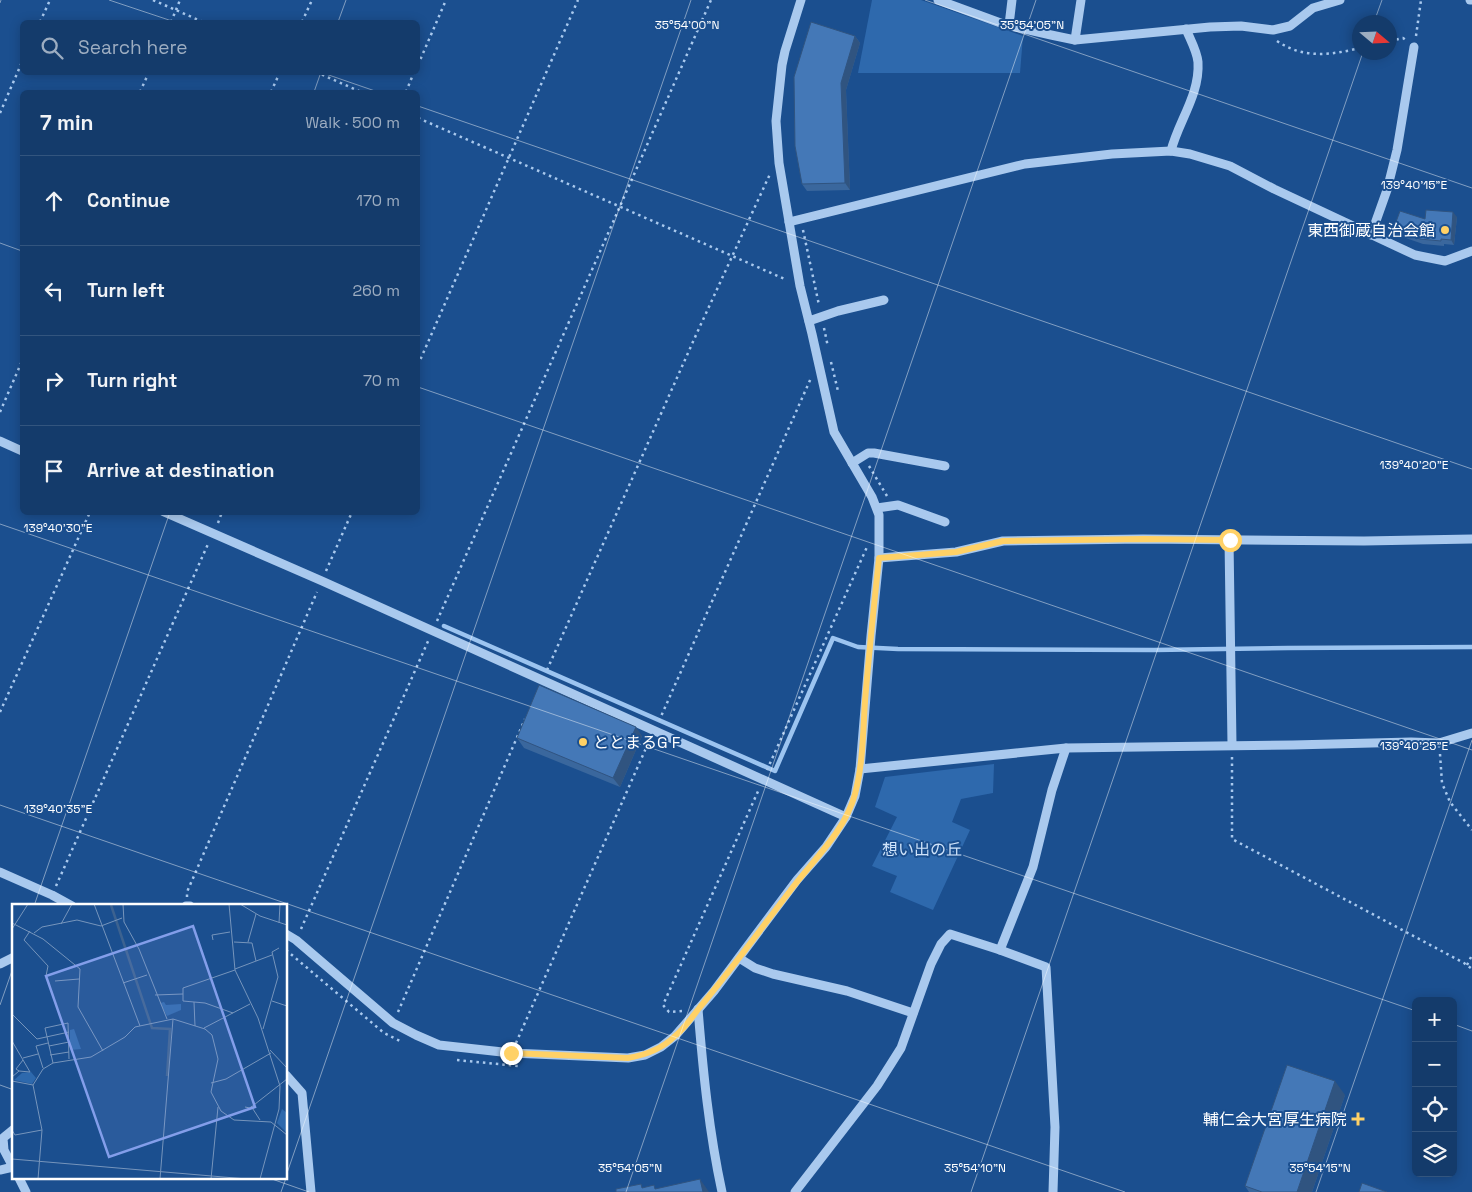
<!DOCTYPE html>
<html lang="en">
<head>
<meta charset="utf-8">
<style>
	:root { --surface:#143b6b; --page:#1d4271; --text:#f1f3f6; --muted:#9dadc1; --line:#33557e }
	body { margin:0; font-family:"Space Grotesk","Noto Sans JP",sans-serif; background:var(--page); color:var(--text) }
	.controls { position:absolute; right:15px; bottom:15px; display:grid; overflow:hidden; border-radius:8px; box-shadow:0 2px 12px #0003 }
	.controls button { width:45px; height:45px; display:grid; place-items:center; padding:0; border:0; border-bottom:1px solid var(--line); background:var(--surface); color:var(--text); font:25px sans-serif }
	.compass { position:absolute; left:1352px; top:15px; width:45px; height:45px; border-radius:50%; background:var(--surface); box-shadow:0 2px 12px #0003; rotate:109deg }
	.stop { position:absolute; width:15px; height:15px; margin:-11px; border:4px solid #ffd166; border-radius:50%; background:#fff }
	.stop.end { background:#ffd166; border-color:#fff; box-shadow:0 1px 5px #0008 }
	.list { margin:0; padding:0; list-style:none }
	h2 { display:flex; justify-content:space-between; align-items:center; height:65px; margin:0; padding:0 20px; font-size:21px }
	h2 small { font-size:16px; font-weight:400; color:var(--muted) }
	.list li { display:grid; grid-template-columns:32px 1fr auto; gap:15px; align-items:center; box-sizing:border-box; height:90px; padding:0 20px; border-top:1px solid var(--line) }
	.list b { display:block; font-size:19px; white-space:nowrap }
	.list em { font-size:16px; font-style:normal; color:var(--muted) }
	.icon { flex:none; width:28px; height:28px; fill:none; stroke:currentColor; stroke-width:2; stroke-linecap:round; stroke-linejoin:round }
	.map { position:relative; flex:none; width:1472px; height:1192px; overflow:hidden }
	.search { position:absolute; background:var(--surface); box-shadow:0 2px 12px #0003; left:20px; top:20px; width:400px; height:55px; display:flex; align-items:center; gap:12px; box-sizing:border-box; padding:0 18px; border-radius:8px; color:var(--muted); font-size:19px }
	.panel { position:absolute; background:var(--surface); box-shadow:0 2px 12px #0003; left:20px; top:90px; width:400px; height:425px; border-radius:8px }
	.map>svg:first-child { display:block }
	.green { fill:#2e69ad }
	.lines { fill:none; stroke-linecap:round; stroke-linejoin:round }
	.stream { stroke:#9cc4f0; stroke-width:4.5 }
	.path { stroke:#a9c9ee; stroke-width:2.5; stroke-dasharray:2.5 4; stroke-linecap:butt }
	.minor { stroke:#a9c9ee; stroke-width:9 }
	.wall { fill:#3a679d }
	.shaded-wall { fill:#305480 }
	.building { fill:#4478b7; stroke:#305480 }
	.route { stroke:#ffd166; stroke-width:6 }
	.ticks { fill:none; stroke:#fff; stroke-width:1; stroke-opacity:0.45 }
	.poi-dot { fill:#ffd166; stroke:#1b4f8f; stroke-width:2 }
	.labels { text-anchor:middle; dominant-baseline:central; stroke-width:4; stroke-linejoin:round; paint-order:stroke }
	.poi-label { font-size:16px; fill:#fff; stroke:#1b4f8f; text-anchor:end }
	.park-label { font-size:16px; fill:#cfe3fa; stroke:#1b4f8f }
	.inset-river { fill:none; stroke:#3c6290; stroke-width:2.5 }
	.inset-road { fill:none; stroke:#7695bc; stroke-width:1 }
	.view { fill:#839eea; fill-opacity:0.15; stroke:#839eea; stroke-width:2.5 }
	.inset-edge { fill:none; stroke:#fff; stroke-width:2.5 }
	.ticks-label { font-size:12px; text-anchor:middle; fill:#fff; stroke:#1b4f8f; stroke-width:4; stroke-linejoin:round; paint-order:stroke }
</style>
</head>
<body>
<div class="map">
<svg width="1472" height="1192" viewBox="0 0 1472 1192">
	<rect width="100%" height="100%" fill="#1b4f8f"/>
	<g class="green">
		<path d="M872,0H921L1023,36L1020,73H858Z"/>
		<path d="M994,764L993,793L961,799L952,822L970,830L933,910L890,892L897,876L872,866L897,817L875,807L885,777Z"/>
	</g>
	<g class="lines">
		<path class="stream" d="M444,626L775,771L833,638L858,647L898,649L1154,650L1288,648L1472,647"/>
		<g class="path">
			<path d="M153,0L203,22"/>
			<path d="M40,22L50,0"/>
			<path d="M171,22L180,0"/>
			<path d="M302,22L312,0"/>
			<path d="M1416,36L1421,0"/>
			<path d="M1277,41C1303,59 1331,55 1360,48"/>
			<path d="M1390,41L1403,38L1407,41"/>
			<path d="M418,65L446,0"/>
			<path d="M316,72L361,92"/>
			<path d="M140,92L149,72"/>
			<path d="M271,92L280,72"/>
			<path d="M406,92L414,72"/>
			<path d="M0,113L22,62"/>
			<path d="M418,118L787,280"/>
			<path d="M803,230L819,305"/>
			<path d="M824,328L828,347"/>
			<path d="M831,362L838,391"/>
			<path d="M418,365L578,0"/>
			<path d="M0,412L22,361"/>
			<path d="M869,466L887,496"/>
			<path d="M218,523L222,512"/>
			<path d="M326,571L352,512"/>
			<path d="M437,621L711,0"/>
			<path d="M547,670L696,335L770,174"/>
			<path d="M0,712L90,512"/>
			<path d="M659,721L811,378"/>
			<path d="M1440,754L1442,783L1450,802L1472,830"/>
			<path d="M1232,757V839L1464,963L1472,969"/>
			<path d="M767,770L867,547"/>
			<path d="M56,886L208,544"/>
			<path d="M187,897V892L317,592"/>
			<path d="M301,929L429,639"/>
			<path d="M286,950L384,1033L402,1042"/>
			<path d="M1467,965L1472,955"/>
			<path d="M682,1011L669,1012L663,1005L759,789"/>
			<path d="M398,1012L525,719"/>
			<path d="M516,1043L650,739"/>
			<path d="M457,1060L518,1066"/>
		</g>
		<g class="minor">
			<path d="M938,0L1006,25L1051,35L1075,40L1210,27L1241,26L1273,30L1290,26L1313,8L1340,0"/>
			<path d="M1470,0H1472"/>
			<path d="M1009,25L1012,0"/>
			<path d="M1075,40L1081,0"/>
			<path d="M1171,151C1178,122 1200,95 1198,62C1197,51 1190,39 1186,29"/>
			<path d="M789,222L1025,164L1112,154L1171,151L1190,154L1230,166L1274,189L1415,255L1445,261L1472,251"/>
			<path d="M1371,235L1387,190L1397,150L1414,47"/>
			<path d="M809,321L838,311L884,300"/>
			<path d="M0,441L22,451"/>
			<path d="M852,463L868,453H874L945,466"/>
			<path d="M877,508L898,505L945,522"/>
			<path d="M164,512L322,581L846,817"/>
			<path d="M1229,540L1232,745"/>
			<path d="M879,558L956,552L1003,541L1143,539L1364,541L1472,539"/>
			<path d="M860,769L1066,748L1293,745L1411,742L1439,743L1472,733"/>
			<path d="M0,872L52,895L72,906"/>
			<path d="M186,906H190"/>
			<path d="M286,934L296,940L393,1023L416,1035L439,1045L511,1053L628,1058L645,1055L661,1047L675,1036L714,991L797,880L826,847L846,817L855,796L860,769L871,636L879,558V515L872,497L834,432L812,334L800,286L779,163L776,121L782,65L785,51L801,0"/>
			<path d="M1000,950L1033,867L1052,790L1066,748"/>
			<path d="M739,958L755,968L773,974L847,991L913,1013"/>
			<path d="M0,964L14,957"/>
			<path d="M698,1009C703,1071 709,1132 722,1192"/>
			<path d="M286,1075L302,1093L311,1192"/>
			<path d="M14,1129L3,1138L4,1150L14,1169"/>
			<path d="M0,1170L13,1167"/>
			<path d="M19,1178L26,1192"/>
			<path d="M795,1192L877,1086L901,1048L931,964L941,944L950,934L1000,950L1046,967L1055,1127L1053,1192"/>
		</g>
	</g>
	<g class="wall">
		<path d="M855,36L860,43L846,90L850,190L807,191L802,184Z"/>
		<path d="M1457,217L1454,245L1444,244V246L1423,244L1397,235L1393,230L1425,219Z"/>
		<path d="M642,736L620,787L524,748L517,738Z"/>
		<path d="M1345,1095L1312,1192H1249L1245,1186Z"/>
	</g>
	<g class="shaded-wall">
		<path d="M855,36L860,43L846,90L850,190L845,183L841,83Z"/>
		<path d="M1453,212L1457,217L1454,245L1451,240Z"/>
		<path d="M636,727L642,736L620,787L613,778Z"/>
		<path d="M1335,1081L1345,1095L1312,1192H1297Z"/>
		<path d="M700,1179L709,1192H703Z"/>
	</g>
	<g class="building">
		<path d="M811,22L855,36L841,83L845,183L802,184L795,146L794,77Z"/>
		<path d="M1426,210L1453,212L1451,240L1441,239V241L1420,239L1393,230L1400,211L1425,219Z"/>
		<path d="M539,685L636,727L613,778L517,738Z"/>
		<path d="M1287,1065L1335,1081L1297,1192H1262L1245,1186Z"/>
		<path d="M700,1179L703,1192H616V1189L641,1184L642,1188L654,1185L655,1189Z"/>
		<path d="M1362,1183L1387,1192H1359Z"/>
	</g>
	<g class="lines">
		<path class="route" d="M511,1053L628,1058C646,1055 662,1049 675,1036C685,1028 692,1017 700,1007C731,970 760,930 790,891C812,861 845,832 855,794C863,764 863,732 865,701C869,653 874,605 879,558L956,552L1003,541L1144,539L1230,540"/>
	</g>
	<path class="ticks" d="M109,0L175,22M925,0L1472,188M0,3L1,0M338,22L346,0M1374,22L1382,0M320,72L378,92M314,92L321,72M418,106L1472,469M0,243L22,251M418,387L1472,750M0,524L1416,1011M0,805L1125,1192M34,906L170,512M0,1005L14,965M1453,1024L1472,1031M0,1085L14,1090M286,1176L691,0M269,1178L309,1192M281,1192L286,1178M626,1192L1036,0M971,1192L1363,52M1316,1192L1472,740"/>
	<g class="poi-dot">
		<circle cx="1445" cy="230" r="5"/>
		<circle cx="583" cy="742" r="5"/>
		<path d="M1355.5 1111.5h5v5h5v5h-5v5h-5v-5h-5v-5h5z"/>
	</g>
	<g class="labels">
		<g class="poi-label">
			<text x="1435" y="230">東西御蔵自治会館</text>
			<text x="593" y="742" text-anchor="start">ととまるG F</text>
			<text x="1347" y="1119">輔仁会大宮厚生病院</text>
		</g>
		<g class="park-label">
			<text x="922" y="849">想い出の丘</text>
		</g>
	</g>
	<g transform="translate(12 904)">
		<rect width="275" height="275" fill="#1b4f8f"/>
		<path d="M152,98L154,101L169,100V106L155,112L148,99ZM62,125L69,145L58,146V126ZM19,168L24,174L20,180L2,176L10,169ZM270,205L275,209V229L265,219Z" fill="#2e69ad"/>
		<path class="inset-river" d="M99,1L140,124L158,125L155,172"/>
		<path class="inset-road" d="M82,0L128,122M111,0L112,18L127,45L155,115M217,0L223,66L246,114L268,182L267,205L248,275M228,0L248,12L275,21M0,19L31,35L68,65L66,103L91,147M267,19L268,0M49,20L60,0M0,25L16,0M18,27L12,36L36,62L34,72M22,29L30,23L65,16L89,22L110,14M201,36L200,31L218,28M222,38L240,39L244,57M236,38L244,10M223,65L260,51M43,77L67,75M111,79L135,71M143,91L171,90M260,97L275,102M182,98L183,122M221,109L193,99L171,97V84L223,66M0,110L25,135L57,128M192,124L238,100M251,125L266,73L260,48L267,44M0,137L18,168L7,167M37,142L57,138M258,146L275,164M38,151L57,148M11,154L26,150M41,159L33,124L56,119L57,155M31,164L24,142L36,139M0,173L7,167L4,165L11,156M0,177L21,181L31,165L41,159L79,153L113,133L123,123L161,115L193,125L200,131L206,155L199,188L209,207L222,216L259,218L275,231M199,179L214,175L259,149M21,181L30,226L26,275M239,202L248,216M233,203L238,204L275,175M0,226L3,231L30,226M0,255L235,275M148,275L161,115M199,275L206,203"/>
		<path class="view" d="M181,22L243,203L97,253L34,72Z"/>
		<rect width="275" height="275" class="inset-edge"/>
	</g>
	<g class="ticks-label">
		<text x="687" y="29">35°54'00"N</text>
		<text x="1032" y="29">35°54'05"N</text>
		<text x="1414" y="189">139°40'15"E</text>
		<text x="1414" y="469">139°40'20"E</text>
		<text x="58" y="532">139°40'30"E</text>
		<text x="1414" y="750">139°40'25"E</text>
		<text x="58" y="813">139°40'35"E</text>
		<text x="630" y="1172">35°54'05"N</text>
		<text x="975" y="1172">35°54'10"N</text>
		<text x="1320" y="1172">35°54'15"N</text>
	</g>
</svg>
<div class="controls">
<button>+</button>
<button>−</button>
<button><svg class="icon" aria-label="locate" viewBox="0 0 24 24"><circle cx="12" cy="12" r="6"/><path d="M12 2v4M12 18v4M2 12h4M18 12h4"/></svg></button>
<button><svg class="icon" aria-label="layers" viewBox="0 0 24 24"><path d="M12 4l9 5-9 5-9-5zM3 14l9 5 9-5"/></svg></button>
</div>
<svg class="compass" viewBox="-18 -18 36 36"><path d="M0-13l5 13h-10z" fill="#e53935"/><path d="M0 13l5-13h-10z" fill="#9dadc1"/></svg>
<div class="stop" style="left:1230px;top:540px"></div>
<div class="stop end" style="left:511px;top:1053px"></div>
<div class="search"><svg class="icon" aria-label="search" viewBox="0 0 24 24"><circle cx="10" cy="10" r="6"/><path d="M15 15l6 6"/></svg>Search here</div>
<section class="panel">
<h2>7 min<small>Walk · 500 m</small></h2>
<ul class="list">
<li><svg class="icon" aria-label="ahead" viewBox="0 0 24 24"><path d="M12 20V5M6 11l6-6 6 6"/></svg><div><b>Continue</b></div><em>170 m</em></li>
<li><svg class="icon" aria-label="left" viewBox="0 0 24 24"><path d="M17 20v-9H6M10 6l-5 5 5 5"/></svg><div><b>Turn left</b></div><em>260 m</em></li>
<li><svg class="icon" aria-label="right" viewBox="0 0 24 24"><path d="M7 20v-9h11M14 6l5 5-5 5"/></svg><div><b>Turn right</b></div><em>70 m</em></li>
<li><svg class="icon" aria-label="arrive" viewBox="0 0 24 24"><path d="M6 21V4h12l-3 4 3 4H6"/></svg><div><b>Arrive at destination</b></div></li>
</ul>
</section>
</div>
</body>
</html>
